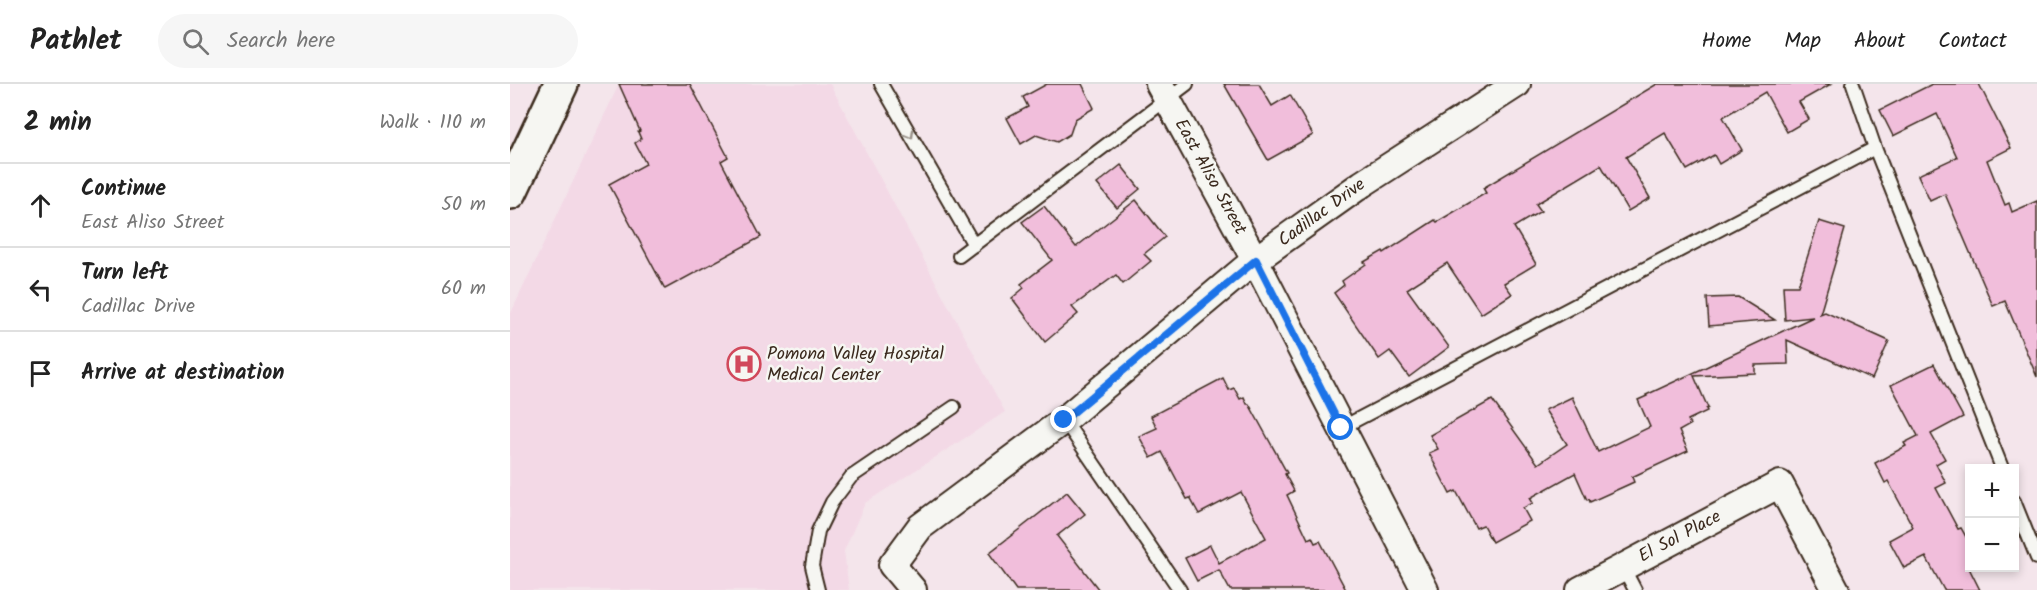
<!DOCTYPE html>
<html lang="en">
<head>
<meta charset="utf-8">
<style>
	:root { --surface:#fff; --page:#f6f6f6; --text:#222; --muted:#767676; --line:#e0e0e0 }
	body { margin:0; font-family:Kalam,sans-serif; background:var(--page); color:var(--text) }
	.controls { position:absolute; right:18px; bottom:18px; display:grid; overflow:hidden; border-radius:0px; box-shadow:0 3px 9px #0003 }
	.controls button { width:54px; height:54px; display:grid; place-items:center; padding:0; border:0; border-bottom:2px solid var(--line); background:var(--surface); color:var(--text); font:30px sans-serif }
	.stop { position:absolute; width:18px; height:18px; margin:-14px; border:4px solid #1a73e8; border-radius:50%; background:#fff }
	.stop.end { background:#1a73e8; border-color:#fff; box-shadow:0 2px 6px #0008 }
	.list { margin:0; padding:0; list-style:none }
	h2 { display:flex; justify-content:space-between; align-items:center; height:78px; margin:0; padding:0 24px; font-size:26px }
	h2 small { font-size:20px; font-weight:400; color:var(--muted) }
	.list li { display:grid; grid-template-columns:39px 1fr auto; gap:18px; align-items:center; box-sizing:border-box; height:84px; padding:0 24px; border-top:2px solid var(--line) }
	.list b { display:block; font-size:22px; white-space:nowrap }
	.list p { margin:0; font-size:20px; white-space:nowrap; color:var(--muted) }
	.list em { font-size:20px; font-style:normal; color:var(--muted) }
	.icon { flex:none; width:33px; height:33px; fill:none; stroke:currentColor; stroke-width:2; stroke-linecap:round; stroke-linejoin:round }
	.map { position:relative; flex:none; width:1527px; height:506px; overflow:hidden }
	header { display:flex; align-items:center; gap:36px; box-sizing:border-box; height:84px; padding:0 30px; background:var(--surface); border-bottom:2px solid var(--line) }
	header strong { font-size:28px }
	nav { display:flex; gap:33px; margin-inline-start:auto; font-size:21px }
	.search { width:420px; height:54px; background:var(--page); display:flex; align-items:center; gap:15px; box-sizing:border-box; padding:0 21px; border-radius:33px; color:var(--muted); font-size:22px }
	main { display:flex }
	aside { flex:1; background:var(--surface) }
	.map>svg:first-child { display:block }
	.built { fill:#f3d9e6 }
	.building { fill:#f1bedb; stroke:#3b2a1e; stroke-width:1.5 }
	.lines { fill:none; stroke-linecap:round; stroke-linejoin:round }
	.service-casing { stroke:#3b2a1e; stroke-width:16 }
	.minor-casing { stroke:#3b2a1e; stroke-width:30 }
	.primary-casing { stroke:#3b2a1e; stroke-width:38 }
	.service { stroke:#f6f6f2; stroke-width:12 }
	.minor { stroke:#f6f6f2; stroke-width:26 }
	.primary { stroke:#f6f6f2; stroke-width:33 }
	.oneway { stroke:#989088 }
	.route { stroke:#1a73e8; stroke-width:8 }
	.labels { text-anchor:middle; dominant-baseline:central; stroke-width:5; stroke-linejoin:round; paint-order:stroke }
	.street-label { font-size:18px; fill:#3b2a1e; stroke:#f6f6f2 }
	.poi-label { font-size:18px; fill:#3b2a1e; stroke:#f6f6f2; text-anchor:start }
</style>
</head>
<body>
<header>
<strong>Pathlet</strong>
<div class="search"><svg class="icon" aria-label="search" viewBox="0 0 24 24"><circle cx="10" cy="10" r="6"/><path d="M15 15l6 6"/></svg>Search here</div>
<nav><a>Home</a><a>Map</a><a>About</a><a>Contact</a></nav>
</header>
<main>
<aside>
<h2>2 min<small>Walk · 110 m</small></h2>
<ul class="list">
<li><svg class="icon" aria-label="ahead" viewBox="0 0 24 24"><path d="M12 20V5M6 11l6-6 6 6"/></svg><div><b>Continue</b><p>East Aliso Street</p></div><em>50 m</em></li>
<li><svg class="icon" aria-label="left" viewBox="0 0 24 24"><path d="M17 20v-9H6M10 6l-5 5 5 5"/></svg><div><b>Turn left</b><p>Cadillac Drive</p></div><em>60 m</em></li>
<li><svg class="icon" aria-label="arrive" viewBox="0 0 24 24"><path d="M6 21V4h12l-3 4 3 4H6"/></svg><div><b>Arrive at destination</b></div></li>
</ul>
</aside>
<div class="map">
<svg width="1527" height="506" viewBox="0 0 1527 506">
	<rect width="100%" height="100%" fill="#f4e5eb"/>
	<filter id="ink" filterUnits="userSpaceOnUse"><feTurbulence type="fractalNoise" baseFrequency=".0167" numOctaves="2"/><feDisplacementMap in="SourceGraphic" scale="12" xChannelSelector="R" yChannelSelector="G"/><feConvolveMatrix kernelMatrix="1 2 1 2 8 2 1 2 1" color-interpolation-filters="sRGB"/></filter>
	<g filter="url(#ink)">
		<path class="built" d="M109,0H320L495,328L355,419L334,467L339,506H0V231Z"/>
		<g class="building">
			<path d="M109,0H180L218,73L211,77L251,153L155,205L99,100L136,80L125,59L131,55L128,48L130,47Z"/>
			<path d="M537,0H572L584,24L565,35L560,50L547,58L526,51L511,60L497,34L518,23L513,13Z"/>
			<path d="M714,0H749L762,22L780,11L803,51L758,76Z"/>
			<path d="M1147,0H1321L1289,18L1299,35L1277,48L1255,8L1213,33L1232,66L1209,80L1204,71L1177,86L1155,49L1116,73L1140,114L1118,127L1091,81L1026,120L1031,127L1004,143L1026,180L994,199L1002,210L971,230L937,179L897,205L939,263L899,293L880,267L869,275L824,209L834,201L832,197L856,180L854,178L873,167L874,169L925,136L927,138L976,109L973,104Z"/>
			<path d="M1422,0H1469L1501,64L1477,76L1495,121L1499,119L1502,128L1527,117V293L1495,217L1483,222L1435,110L1420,117L1408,91L1447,73L1427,30L1383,52L1370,26Z"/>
			<path d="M611,81L630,105L607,124L587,100Z"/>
			<path d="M626,116L655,153L634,170L641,177L613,200L606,191L562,223L568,230L535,258L502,214L514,204L511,200L542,176L512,138L534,122L566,163Z"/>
			<path d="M1309,137L1335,145L1310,230L1315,228L1379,257L1362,295L1277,256L1278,280L1245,281V289L1184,292L1198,324L1196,325L1197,327L1178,336L1180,341L1169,347L1178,367L1122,393L1124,398L1080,418L1079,415L1077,416L1065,389L1020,414L1023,419L1013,424L1020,437L982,458L973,441L966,444L946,407L940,410L919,369L928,365L920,351L982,316L1028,380L1057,360L1035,326L1062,313L1088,368L1140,343L1128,316L1137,312L1136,311L1303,233L1275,236L1273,202H1288Z"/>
			<path d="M1228,213L1265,236L1199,242L1197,214Z"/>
			<path d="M1424,280L1453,333L1421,350L1435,375L1426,380L1436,399L1426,404L1448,445L1451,444L1460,460V486L1470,506H1434L1416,473L1394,484L1379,456L1403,443L1378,397L1375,399L1365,379L1396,362L1394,359L1408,352L1381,301Z"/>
			<path d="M713,294L719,306L724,304L730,315L734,313L737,320H739L777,389L775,390L784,407L777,411L798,455L802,453L805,459L810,457L836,506H720L709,486L687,497L675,474L700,461L709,479L756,454L731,408L689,430L680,414L677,415L652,368L641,374L629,352L647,344L641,332Z"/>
			<path d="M557,408L575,430L547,452L589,506H506L479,469Z"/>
		</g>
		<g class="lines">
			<g class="service-casing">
				<g id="service">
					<path d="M371,0L464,161"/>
					<path d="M1343,0L1365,64L1492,384"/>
					<path d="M449,172L677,0"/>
					<path d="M554,336L670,506"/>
					<path d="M831,344L1365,64"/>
					<path d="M1504,417L1527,474"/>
					<path d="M1113,483L1125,506"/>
					<path d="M308,506L302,482L308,447L322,418L341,393L444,323"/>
				</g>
			</g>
			<g class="minor-casing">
				<g id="minor">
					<path d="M649,0L745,176L915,506"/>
					<path d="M403,506L382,481L410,443L554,336L745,176L852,100L1007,0"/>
					<path d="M1070,506L1270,400L1326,506"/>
				</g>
			</g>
			<g class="primary-casing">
				<path id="primary" d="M0,108L51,0"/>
			</g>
			<use href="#service" class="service"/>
			<use href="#minor" class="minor"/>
			<use href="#primary" class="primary"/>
		</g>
		<defs><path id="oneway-chevron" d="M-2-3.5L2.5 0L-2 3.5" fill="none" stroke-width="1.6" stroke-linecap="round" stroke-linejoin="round" transform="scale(1.5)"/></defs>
		<use class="oneway" href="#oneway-chevron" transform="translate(400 51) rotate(60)"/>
	</g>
	<g class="lines" filter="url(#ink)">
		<path class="route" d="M554,336L746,176L831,344"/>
	</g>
	<defs>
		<g id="hospital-ring" transform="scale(1.725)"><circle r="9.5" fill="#f6f6f2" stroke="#d1495b" stroke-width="1.5"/><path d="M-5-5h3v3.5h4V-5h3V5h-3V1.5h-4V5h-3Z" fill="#d1495b"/></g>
	</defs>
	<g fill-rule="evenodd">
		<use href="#hospital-ring" x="234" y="280"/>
	</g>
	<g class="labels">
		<g class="street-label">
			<text transform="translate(700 93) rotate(61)">East Aliso Street</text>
			<text transform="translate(812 129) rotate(-36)">Cadillac Drive</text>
			<text transform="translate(1170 453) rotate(-28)">El Sol Place</text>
		</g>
		<g class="poi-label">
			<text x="257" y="270">Pomona Valley Hospital<tspan x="257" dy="21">Medical Center</tspan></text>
		</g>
	</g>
</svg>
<div class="controls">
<button>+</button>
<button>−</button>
</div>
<div class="stop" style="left:831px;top:344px"></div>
<div class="stop end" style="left:554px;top:336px"></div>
</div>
</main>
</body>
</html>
